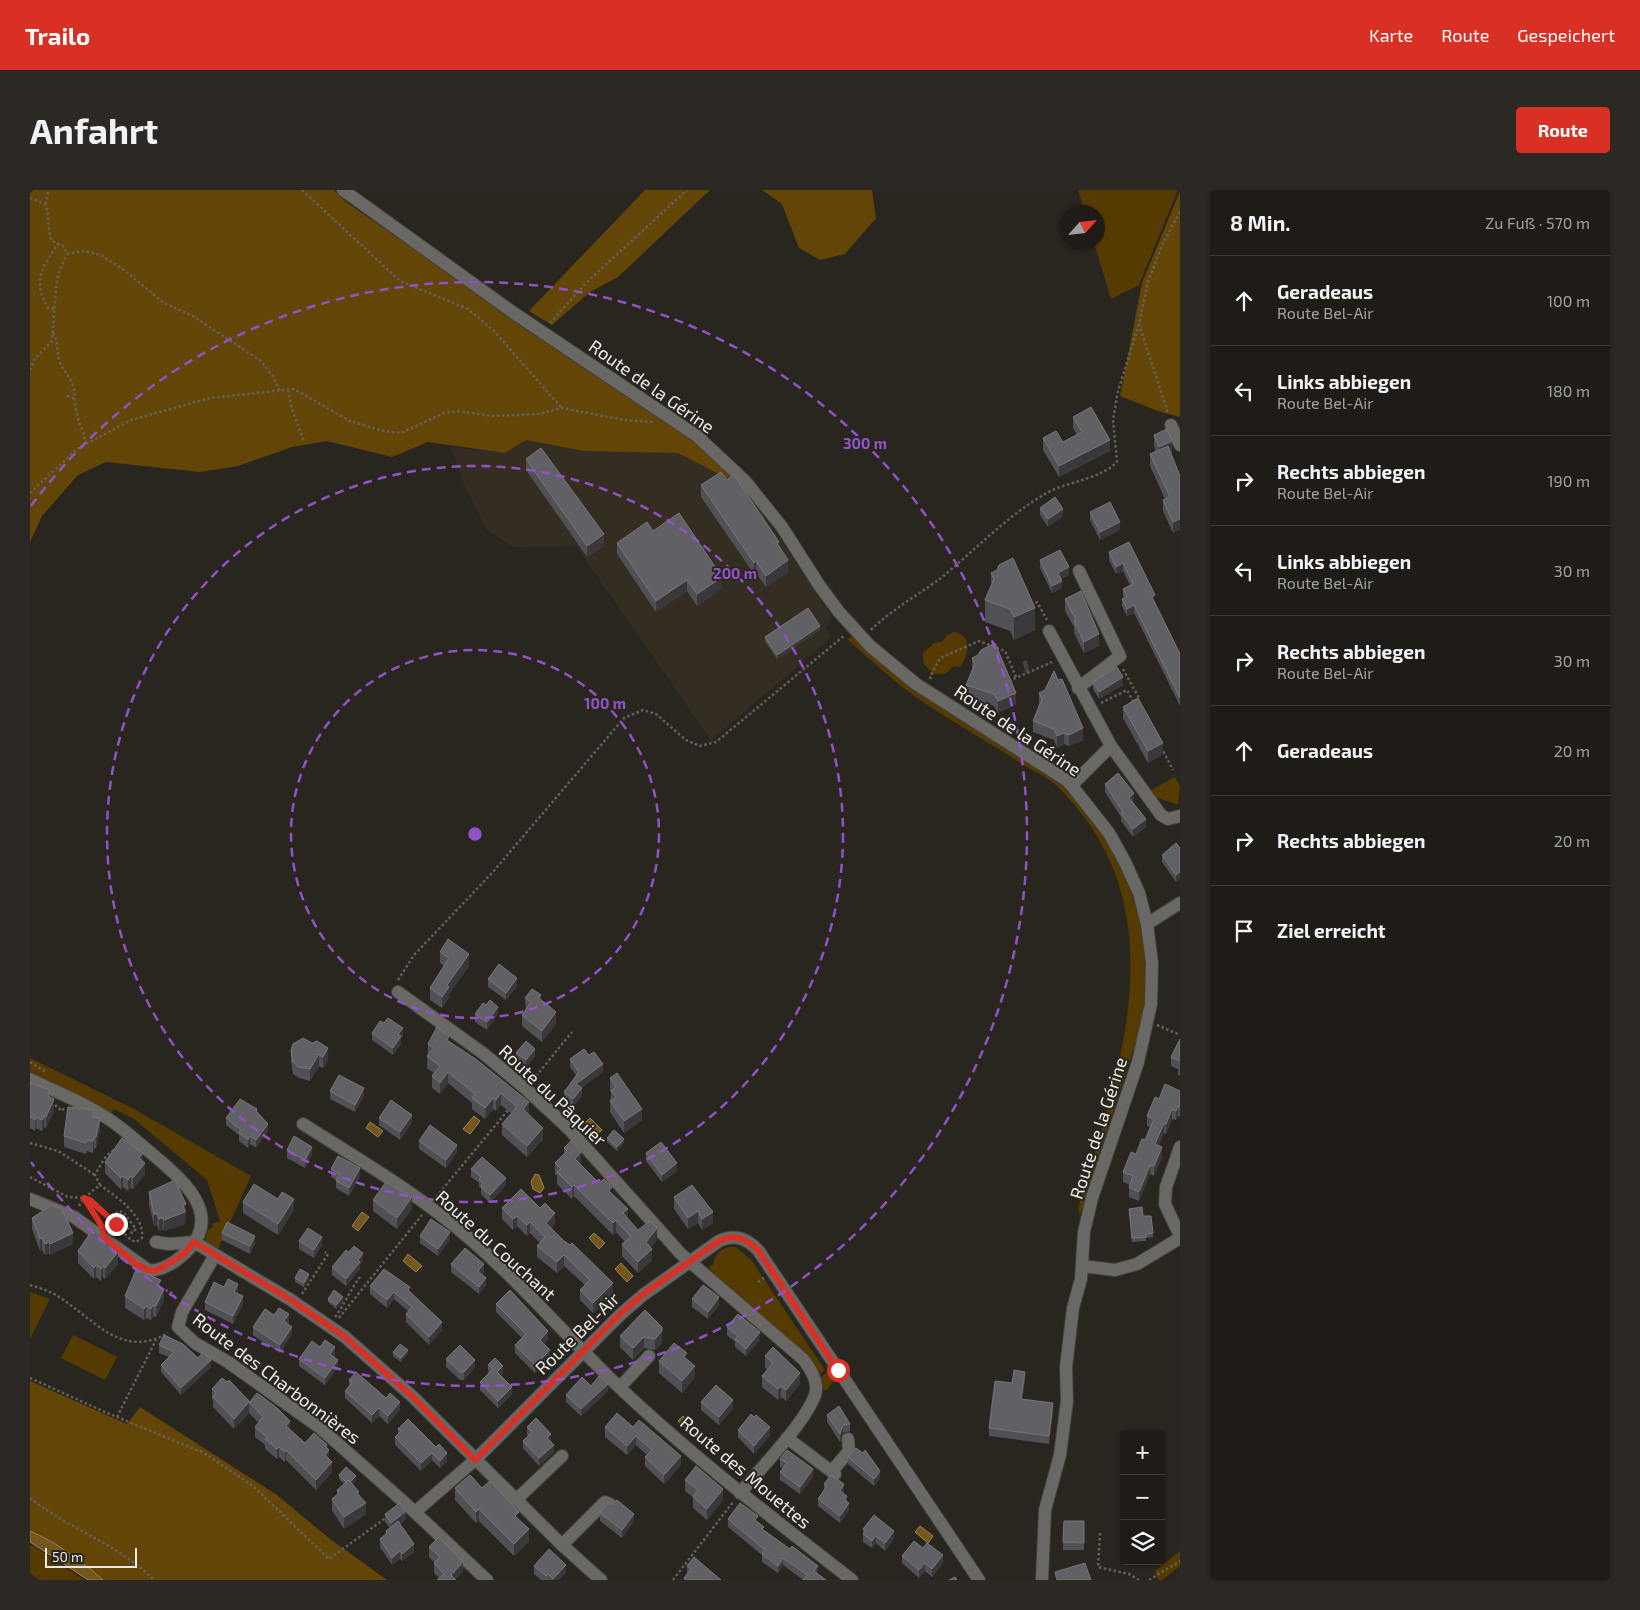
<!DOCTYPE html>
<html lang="de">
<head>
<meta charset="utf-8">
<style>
	:root { --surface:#1f1c18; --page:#2c2925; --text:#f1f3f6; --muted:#a1a1a2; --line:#3c3a37; --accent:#d93025 }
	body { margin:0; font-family:"Exo 2",sans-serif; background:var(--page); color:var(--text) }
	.controls { position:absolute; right:15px; bottom:15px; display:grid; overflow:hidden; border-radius:5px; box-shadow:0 1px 4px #0004 }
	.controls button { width:45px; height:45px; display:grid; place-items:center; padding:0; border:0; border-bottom:1px solid var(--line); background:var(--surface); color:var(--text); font:25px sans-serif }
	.compass { position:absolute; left:1030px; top:15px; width:45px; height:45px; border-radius:50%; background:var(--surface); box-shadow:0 1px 4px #0004; rotate:63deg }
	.scale { position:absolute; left:15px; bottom:12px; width:92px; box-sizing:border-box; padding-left:5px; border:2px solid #ece9e5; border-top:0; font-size:14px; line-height:18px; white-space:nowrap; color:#ece9e5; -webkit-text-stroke:4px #292620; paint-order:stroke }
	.stop { position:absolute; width:15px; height:15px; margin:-11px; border:4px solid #d93025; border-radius:50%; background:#fff }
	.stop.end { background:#d93025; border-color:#fff; box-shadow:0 1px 5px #0008 }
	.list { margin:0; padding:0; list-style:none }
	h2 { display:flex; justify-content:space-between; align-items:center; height:65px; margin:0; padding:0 20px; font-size:21px }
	h2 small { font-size:16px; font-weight:400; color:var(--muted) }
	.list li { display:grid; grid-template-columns:32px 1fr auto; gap:15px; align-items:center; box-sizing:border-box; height:90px; padding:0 20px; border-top:1px solid var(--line) }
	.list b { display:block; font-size:19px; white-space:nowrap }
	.list p { margin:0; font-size:16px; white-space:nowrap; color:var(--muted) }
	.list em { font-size:16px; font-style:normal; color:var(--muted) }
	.icon { flex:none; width:28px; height:28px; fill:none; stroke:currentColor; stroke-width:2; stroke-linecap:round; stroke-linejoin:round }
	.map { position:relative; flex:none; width:1150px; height:1390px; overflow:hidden; border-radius:5px }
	header { display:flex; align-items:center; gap:30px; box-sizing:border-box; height:70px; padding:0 25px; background:var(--accent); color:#fff }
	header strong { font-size:24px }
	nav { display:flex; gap:28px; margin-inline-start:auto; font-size:18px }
	.intro { display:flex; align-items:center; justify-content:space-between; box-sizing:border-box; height:120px; padding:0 30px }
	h1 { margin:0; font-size:35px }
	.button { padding:12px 22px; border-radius:5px; background:var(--accent); color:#fff; font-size:18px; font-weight:700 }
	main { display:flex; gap:30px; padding:0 30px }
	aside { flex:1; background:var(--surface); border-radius:5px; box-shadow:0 1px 4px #0004 }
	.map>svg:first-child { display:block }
	.built { fill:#342d22 }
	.green { fill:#553b01 }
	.forest { fill:#634607 }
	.water { fill:#75571e; stroke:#99835a }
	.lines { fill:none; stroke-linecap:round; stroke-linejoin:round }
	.minor-tunnel { stroke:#46433e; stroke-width:12; stroke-dasharray:12 6; stroke-linecap:butt }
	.minor-casing { stroke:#44413c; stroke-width:14 }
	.path { stroke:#64615c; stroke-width:2.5; stroke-dasharray:2.5 2.5; stroke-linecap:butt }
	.minor { stroke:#6a6865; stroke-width:12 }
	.wall { fill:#515056 }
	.shaded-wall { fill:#3a383a }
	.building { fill:#616065; stroke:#777679 }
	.route { stroke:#d93025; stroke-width:6 }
	.ring { fill:none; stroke:#9252c7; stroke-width:2.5; stroke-dasharray:9 6 }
	.labels { text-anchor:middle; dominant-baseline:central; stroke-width:4; stroke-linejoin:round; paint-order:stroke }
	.street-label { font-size:18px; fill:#ece9e5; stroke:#292620 }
	.centre { fill:#9252c7; stroke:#292620; stroke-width:2.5 }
	.ring-label { font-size:15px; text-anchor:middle; font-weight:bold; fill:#9252c7; stroke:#292620; stroke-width:4; stroke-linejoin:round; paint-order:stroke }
</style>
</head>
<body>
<header>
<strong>Trailo</strong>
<nav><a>Karte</a><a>Route</a><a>Gespeichert</a></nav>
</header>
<div class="intro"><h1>Anfahrt</h1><a class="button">Route</a></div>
<main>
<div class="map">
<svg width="1150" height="1390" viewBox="0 0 1150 1390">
	<rect width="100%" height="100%" fill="#292620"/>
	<path class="built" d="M496,250L554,261L649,263L716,298L802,427L796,438L802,447L681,550L546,356L483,357L457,340L435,297L421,257L475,263Z"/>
	<g class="green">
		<path d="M1048,0H1148L1109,95L1081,109L1064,53L1068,52V22H1055Z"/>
		<path d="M924,442C943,445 939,465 930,477L924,476L915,484H904L894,474L893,463L904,453L912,452L917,445Z"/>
		<path d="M824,447C869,491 920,523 973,556C991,567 1022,582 1037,596C1047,605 1054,619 1062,630C1108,694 1121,751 1113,829L1050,1025L1048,1019C1091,875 1150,716 1027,596C1016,586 1001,580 989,572C958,552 926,534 896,514C867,495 843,472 817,449Z"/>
		<path d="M1145,587L1150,596L1148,615L1125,607L1121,600Z"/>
		<path d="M0,868L104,919L221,986L188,1059L175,1051L178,1040L183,1037L182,1034L190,1031L177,990L104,929L84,919L80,925L0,887Z"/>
		<path d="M698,1057H706L722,1071L795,1180L789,1185L782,1170L776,1164L683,1085L679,1076L683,1075C684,1065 689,1061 698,1057Z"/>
		<path d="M0,1102L20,1109L0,1149Z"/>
		<path d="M43,1145L87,1167L75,1190L31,1168Z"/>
		<path d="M797,1183L803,1192L796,1201L791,1196L790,1188Z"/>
		<path d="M0,1355L5,1357L54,1390H9L0,1383Z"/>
		<path d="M1150,1361V1376L1132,1390H1128L1125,1381Z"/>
	</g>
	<g class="forest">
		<path d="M0,0H304L316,12L509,146L664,249L716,298L648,263L554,261L496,250L475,263L398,252L362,267L297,251L262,257L208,276L170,282L76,272L48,285L12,326L0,352Z"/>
		<path d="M615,0H680L588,87L560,102L522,135L499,121Z"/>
		<path d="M732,0H842L846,28L815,64L790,70L769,58L752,14Z"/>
		<path d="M1150,1V227L1128,221L1090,206L1112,93Z"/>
		<path d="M0,1191L97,1234L110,1217L247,1305L300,1349L357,1390H73C51,1371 26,1352 0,1341Z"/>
	</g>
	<g class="water">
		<path d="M444,926L450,931L440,944L433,939Z"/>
		<path d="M560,928L572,940L566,945L555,933Z"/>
		<path d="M340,932L353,941L348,947L336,938Z"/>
		<path d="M505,984L509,985L514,998L510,1003L503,999L501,992Z"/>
		<path d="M332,1022L339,1027L328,1041L322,1036Z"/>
		<path d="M564,1043L575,1053L569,1059L559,1048Z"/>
		<path d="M378,1064L392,1076L386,1082L373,1071Z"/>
		<path d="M591,1073L603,1086L597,1092L585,1079Z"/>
		<path d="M653,1226L663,1235L658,1240L648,1231Z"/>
		<path d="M890,1336L903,1346L898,1353L885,1342Z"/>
		<path d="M0,1341C26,1352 52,1371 73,1390H58L0,1352Z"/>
	</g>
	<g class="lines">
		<path class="minor-tunnel" d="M994,477L998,476"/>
		<g class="minor-casing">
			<g id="minor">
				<path d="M313,0L481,121L667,246L715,291L752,337L789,395L809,422L840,456L886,494L1038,591L1079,643L1095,672L1109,703L1117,734L1122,773L1121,814L1108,872L1062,1008L1054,1042L1051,1089L1043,1118L1036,1177L1037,1211L1030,1265L1015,1320L1012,1390"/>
				<path d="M1141,235L1150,255"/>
				<path d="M1019,441L1081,556L1131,625L1138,629L1150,626"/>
				<path d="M1048,498L1090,466L1049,381"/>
				<path d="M1042,595L1081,556"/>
				<path d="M1117,734L1150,713"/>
				<path d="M368,802L454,864L496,899L538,938L651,1064L774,1170C781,1180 789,1192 785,1205C775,1233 730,1279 710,1303"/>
				<path d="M0,889C24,901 50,911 72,925C90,935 105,950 121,963C148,986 193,1021 160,1058C150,1069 133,1082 118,1080L44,1027L0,1009"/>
				<path d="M273,934C320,964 368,992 412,1026C476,1075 531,1141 589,1197C662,1266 742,1328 822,1390"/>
				<path d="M1150,957L1136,997L1135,1014L1150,1046"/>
				<path d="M126,1052L139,1054L164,1052L261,1110L315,1147L383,1207L532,1355L571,1390"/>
				<path d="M185,1065L152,1122L148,1137L165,1153L198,1172L289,1237L375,1313L457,1390"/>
				<path d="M1052,1076L1085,1080L1107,1074L1150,1048"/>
				<path d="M590,1197L619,1166"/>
				<path d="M757,1248L805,1284"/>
				<path d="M802,1281L819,1261L818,1249"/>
				<path d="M486,1310L532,1266"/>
				<path d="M385,1322L445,1270L591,1124L613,1105L689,1051C705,1044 716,1048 728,1060L949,1390"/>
				<path d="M532,1355L575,1312L580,1314"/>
			</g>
		</g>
		<g class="path">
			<path d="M272,0L370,91L438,119L464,141L532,218"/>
			<path d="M0,8L15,14C20,27 17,39 22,51L33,56L37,64"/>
			<path d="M15,14L19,0"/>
			<path d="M37,64L53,61L71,65L94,80L134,113L163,126L231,171L242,185L250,201"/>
			<path d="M24,119L18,118C2,91 12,78 28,54"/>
			<path d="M520,133L557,92L657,0"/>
			<path d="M1109,134L1138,223"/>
			<path d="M23,143C29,152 26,159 29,169C31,179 39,184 42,193C46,202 44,211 46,220C48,232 54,242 56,254"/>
			<path d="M0,180L4,170L22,151L26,97L29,81L37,64"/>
			<path d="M258,200L262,219L274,251"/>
			<path d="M37,206L45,209"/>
			<path d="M0,303L47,259L101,230L180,208L264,199L320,231L354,241L371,243L414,223L428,221L462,226L508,224L532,218L594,230L624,232"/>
			<path d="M1001,415L1007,412L1017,430"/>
			<path d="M841,440C861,420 888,405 911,388C945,360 977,326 1015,304C1037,291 1069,290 1087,272L1083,230L1088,201L1109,134L1118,92L1132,55L1150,22"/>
			<path d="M1093,479L1109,508V512"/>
			<path d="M901,489L900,487L910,468L949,451L975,461L986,487"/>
			<path d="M979,491L1022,472"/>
			<path d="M1071,513L1097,500L1104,513"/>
			<path d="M1131,557L1143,580"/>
			<path d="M368,790L384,765L462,683L594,528L613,520L626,524L656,550L670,556L686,552L815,445"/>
			<path d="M1127,835L1150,845"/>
			<path d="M0,872L16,882"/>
			<path d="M503,890L542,842"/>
			<path d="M25,915L32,921L34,918"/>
			<path d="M0,953L28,961L65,985"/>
			<path d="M0,987L38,1007L54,1008L67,1027"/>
			<path d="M406,1007L479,919"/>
			<path d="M54,1008L60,1010L101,1050L106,1052L112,1048C115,1025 86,1007 70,995"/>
			<path d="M49,1016L54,1008L70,995L65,985C71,975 75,963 87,959"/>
			<path d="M86,1034L91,1031L102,1043L106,1039L93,1022L89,1021L86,1023L91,1031"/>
			<path d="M728,1092L734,1088"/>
			<path d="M0,1095C10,1098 20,1101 29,1107C64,1129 92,1170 138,1143"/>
			<path d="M131,1098L142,1103L146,1109"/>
			<path d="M272,1104L298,1064L295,1062"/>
			<path d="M305,1127C315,1114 320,1100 330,1087"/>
			<path d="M309,1128L392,1025"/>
			<path d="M0,1188L75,1222L174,1263L223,1296L299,1369L357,1327"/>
			<path d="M87,1227L126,1150"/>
			<path d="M0,1308C40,1340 87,1353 124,1390"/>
			<path d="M1070,1343L1068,1377L1099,1384L1109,1390"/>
			<path d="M643,1390L703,1312"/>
			<path d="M1119,1390L1150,1371"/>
		</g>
		<use href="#minor" class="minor"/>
	</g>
	<g class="wall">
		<path d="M1043,227L1080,261L1029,287L1013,260V248L1033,252L1047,245L1043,238Z"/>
		<path d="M1124,245L1142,262L1140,263L1150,286L1143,343L1133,321V310L1135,309L1120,276V264L1126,262L1124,256Z"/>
		<path d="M496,269L574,356L557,367L496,280Z"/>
		<path d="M697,290L749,356L758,382L736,397L726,383L724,384L671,307V295Z"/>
		<path d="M1010,318L1033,326L1018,337L1010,325Z"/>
		<path d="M1060,322L1090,340L1070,350L1060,330Z"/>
		<path d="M623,341L692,398L667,416L657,401L626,422L587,364V353Z"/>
		<path d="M1099,352L1125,413L1150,464V516L1104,423L1097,426L1092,416V409L1094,408L1093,406V399L1100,395L1093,381L1086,384L1079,370V362Z"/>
		<path d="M1010,370L1039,385L1031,389L1032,398L1022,403L1010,378Z"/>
		<path d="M961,383L1005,440L984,450L980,441L955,432V410L961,396Z"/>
		<path d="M1035,409L1069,456L1054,463L1044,443V437L1035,421Z"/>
		<path d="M790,440L747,469L735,451V447Z"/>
		<path d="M942,468L986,514L968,523L964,516L936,507V495L942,480Z"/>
		<path d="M1063,492L1093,495L1069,509L1063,499Z"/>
		<path d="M1009,503L1053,550L1039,556L1034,554L1027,558L1024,550L1003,542V531L1009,516Z"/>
		<path d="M1093,517L1133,564L1118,573L1093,528Z"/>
		<path d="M1075,594L1104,611L1103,612L1116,637L1103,647L1091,631V627L1075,602Z"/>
		<path d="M1150,658L1146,692L1132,672V665Z"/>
		<path d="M410,762L439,776L419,804V808L412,818L400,810V798L414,776L410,773Z"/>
		<path d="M458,789L487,796L476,810L458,797Z"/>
		<path d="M495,808L511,810L526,834L512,852L492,836V825L496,819Z"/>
		<path d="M456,815L468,824L457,840L445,832V824Z"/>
		<path d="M342,843L373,846L371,848V854L363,865L342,850Z"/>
		<path d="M273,848L298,870L293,878L289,876L280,891L269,888L263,884L261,871V860Z"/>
		<path d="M1150,849V886L1148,885V879L1141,876V867Z"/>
		<path d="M419,851L499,923L498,924L513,949L497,967L472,945V934L481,923L471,915L466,921L463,919L455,929L442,919V913L418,893L410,904L402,898V886L404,883L397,878L398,854Z"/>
		<path d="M486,863L505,866L496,878L486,870Z"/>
		<path d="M559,865L573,882L551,898L552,906L543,917L534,910V902L546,885L540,877V869Z"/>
		<path d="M580,888L612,930L594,943L580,922L581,902L580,900Z"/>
		<path d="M0,893L20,907L24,921L16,938L14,937L12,941L6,938L5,941L0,938Z"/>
		<path d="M300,901L334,906L325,922L300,909Z"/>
		<path d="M1150,901V926H1148L1146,930L1142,929L1136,944L1134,943L1129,955L1132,967L1124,986L1120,984L1109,1011L1099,1007V997L1100,995L1093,992V982L1115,950L1120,937L1117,936V926L1129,909Z"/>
		<path d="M227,922L238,941L226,958L220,954L218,958L209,951V945L196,935V928Z"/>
		<path d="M64,927L70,940L66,958H64L63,963L57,961L56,964L34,957V946Z"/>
		<path d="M349,928L382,932L370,950L349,935Z"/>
		<path d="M577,948L594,953L587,961L577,952Z"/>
		<path d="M389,951L427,962L416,978L389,959Z"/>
		<path d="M534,958L551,973L550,975L569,993L582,1004L598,1029L608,1040L627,1050L621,1057L622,1070L608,1083L592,1066V1054L595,1052L586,1042L583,1045L544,1006L542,1009L527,994V986L525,984V973L534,964Z"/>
		<path d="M257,960L282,964L275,978L257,968Z"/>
		<path d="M616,963L647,981L632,992L616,971Z"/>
		<path d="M113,971L115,984L103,999L101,998L98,1001L93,997L91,1000L75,983V972Z"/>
		<path d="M301,979L330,986L319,1006L306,998V990L301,987Z"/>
		<path d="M441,979L476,995L460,1013L451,1004V998L449,997V993L441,987Z"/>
		<path d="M662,995L683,1033L672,1040L668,1033L658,1039L644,1019V1007Z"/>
		<path d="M119,1002L156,1014L155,1034L134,1041L133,1039L129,1041L127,1035L124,1036L119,1014Z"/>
		<path d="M343,1010L382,1019L367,1039L343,1021Z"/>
		<path d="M213,1012L264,1020L248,1045L213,1023Z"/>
		<path d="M472,1018L525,1034L521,1038L583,1103L563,1123L550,1110V1100L555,1095L534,1076L527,1083L507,1067V1056L510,1053L500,1043L497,1046L487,1036L483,1040L472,1029Z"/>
		<path d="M1099,1019L1113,1026L1123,1043V1047L1116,1048V1051L1102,1052Z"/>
		<path d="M2,1028L43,1054L20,1065L19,1063L15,1065L12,1060L10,1061L2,1039Z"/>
		<path d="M192,1043L225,1053L220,1064L192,1050Z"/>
		<path d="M390,1046L420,1050L408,1066L390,1053Z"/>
		<path d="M269,1051L292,1055L284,1068L269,1059Z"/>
		<path d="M85,1060L88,1074L75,1089L73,1087L71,1091L66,1087L64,1089L48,1073V1061Z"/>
		<path d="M333,1071L330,1075V1079L316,1096L302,1085V1077Z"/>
		<path d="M421,1074L454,1082L452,1084L456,1095L449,1104L421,1082Z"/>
		<path d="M265,1088H279L274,1097L265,1092Z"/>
		<path d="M340,1096L380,1103L412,1140L399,1155L376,1132V1124L378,1121L364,1109L357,1118L340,1104Z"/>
		<path d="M131,1097L134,1110L126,1127L123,1126L121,1130L116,1128L114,1130L95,1118V1106Z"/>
		<path d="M194,1097L208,1102V1104L213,1114L203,1134L175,1120V1112Z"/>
		<path d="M298,1109L313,1111L306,1119L298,1112Z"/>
		<path d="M662,1109L689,1115L678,1129L662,1117Z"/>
		<path d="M466,1114L518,1149L514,1153L520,1168L505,1183L485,1163V1155L492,1148L466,1122Z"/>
		<path d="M615,1120L632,1153L625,1160L614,1158L603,1170L590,1157V1146Z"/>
		<path d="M244,1125L259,1132L258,1134L262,1144L250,1163L223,1145V1137Z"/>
		<path d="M697,1137L730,1150L716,1166L705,1157V1152L697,1145Z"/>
		<path d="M129,1155L168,1168L181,1177L151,1205L131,1182V1175L139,1167L129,1163Z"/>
		<path d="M290,1157L305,1165L303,1167L308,1177L295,1195L269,1176V1169Z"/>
		<path d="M363,1162L378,1163L371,1172L363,1166Z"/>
		<path d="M735,1166L770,1194L756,1211L751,1207L748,1210L732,1197V1186L737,1179L735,1178Z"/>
		<path d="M416,1169L445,1177L434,1190H430L416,1177Z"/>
		<path d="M657,1169L665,1187L652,1203L629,1183V1171Z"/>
		<path d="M458,1175L473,1183L470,1185L482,1204L468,1218L450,1200V1192L459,1183L458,1182Z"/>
		<path d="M995,1189L992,1209L1023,1221L1019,1254L959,1246V1238L982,1193Z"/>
		<path d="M319,1190L370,1220L358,1234L349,1226L342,1233L315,1208V1201L319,1196Z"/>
		<path d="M561,1196L578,1201L551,1226L536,1212V1205Z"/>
		<path d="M182,1199L220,1212L260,1240L275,1253L297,1259L302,1282L286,1300L256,1270L255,1272L249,1267L247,1269L235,1259V1255L225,1247V1237L229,1233L219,1223L204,1239L183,1217V1211L182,1209Z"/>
		<path d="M671,1212L703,1218L689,1235L671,1220Z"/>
		<path d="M797,1225L820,1234V1241L813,1243L810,1252L797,1232Z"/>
		<path d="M497,1237L521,1252L524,1262L509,1276L493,1258V1251L498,1246L497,1245Z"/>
		<path d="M575,1237H603L651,1275L634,1294L615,1276V1267L617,1265L606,1255L597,1265L575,1247Z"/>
		<path d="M368,1239L417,1271L410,1278L402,1270L391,1281L365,1255V1247L368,1244Z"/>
		<path d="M708,1240L740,1245L724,1264L708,1247Z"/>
		<path d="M818,1267L850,1288L844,1296L818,1274Z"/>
		<path d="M750,1269L783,1287L770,1304L750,1290V1282L753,1278L750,1277Z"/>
		<path d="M309,1285L326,1290L322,1294L329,1305L336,1324L314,1339L302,1320V1309L307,1305V1300L314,1294L309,1289Z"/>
		<path d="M655,1290L693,1310L677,1330L663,1318V1307L655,1301Z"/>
		<path d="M794,1294L814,1302L813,1303L817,1311L819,1320L810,1333L788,1316V1309L794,1300Z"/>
		<path d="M425,1298H452L489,1329L499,1351L484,1366L449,1331L446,1333L425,1310Z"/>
		<path d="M582,1314L604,1331L592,1348L570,1331V1323Z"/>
		<path d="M355,1324L376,1329L370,1334L384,1362L372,1371L370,1369L362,1375L350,1357V1349L356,1345V1341L360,1338L355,1332Z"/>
		<path d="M698,1329L728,1332L734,1341L788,1383L773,1390L753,1375L748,1383L732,1372V1365L698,1337Z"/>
		<path d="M1034,1331H1054V1360H1033Z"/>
		<path d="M833,1339L864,1348L855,1361L846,1353L842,1358L833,1352Z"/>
		<path d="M399,1357L433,1382L409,1388L404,1383V1372L399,1367Z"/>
		<path d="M872,1366L913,1373L902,1387L895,1381L889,1388L872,1373Z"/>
		<path d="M504,1376L536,1382L529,1390H511L504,1384Z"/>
		<path d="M657,1376L691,1390H654V1388L657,1384Z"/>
	</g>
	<g class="shaded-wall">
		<path d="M1080,250V261L1029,287V276Z"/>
		<path d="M1142,251V262L1129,268V257Z"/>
		<path d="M1033,319V326L1018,337V329Z"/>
		<path d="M1150,329V340L1143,343V332Z"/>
		<path d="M1090,332V340L1070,350V342Z"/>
		<path d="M574,344V356L557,367V356Z"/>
		<path d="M758,370V382L736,397V386Z"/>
		<path d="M726,371V383L724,384V373Z"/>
		<path d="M1093,373V381L1086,384V377Z"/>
		<path d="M1039,377V385L1028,390V383Z"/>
		<path d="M692,387V398L667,416V404Z"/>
		<path d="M657,390V401L626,422V411Z"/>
		<path d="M1032,391V398L1022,403V396Z"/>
		<path d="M1104,415V423L1097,426V419Z"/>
		<path d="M1005,418V440L984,450V427Z"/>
		<path d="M790,436V440L747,469V465Z"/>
		<path d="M1069,444V456L1054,463V452Z"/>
		<path d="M1093,487V495L1069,509V502Z"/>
		<path d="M986,503V514L968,523V511Z"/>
		<path d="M1053,538V550L1039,556V545Z"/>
		<path d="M1034,543V554L1027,558V546Z"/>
		<path d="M1133,553V564L1118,573V561Z"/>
		<path d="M1104,603V611L1099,615V608Z"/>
		<path d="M1116,629V637L1103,647V639Z"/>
		<path d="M1150,682V689L1146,692V685Z"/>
		<path d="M439,764V776L419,804V808L412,818V807L417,795Z"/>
		<path d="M487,788V796L476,810V803Z"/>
		<path d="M468,817V824L457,840V832Z"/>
		<path d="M526,822V834L512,852V841Z"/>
		<path d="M373,838V846L371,848V854L363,865V858L368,844Z"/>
		<path d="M298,858V870L293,878V867Z"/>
		<path d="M505,859V866L496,878V870Z"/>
		<path d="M289,864V876L280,891V879Z"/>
		<path d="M573,874V882L546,901V894Z"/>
		<path d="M418,882V893L410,904V893Z"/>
		<path d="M334,898V906L325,922V915Z"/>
		<path d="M552,898V906L543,917V909Z"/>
		<path d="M471,903V915L466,921V910Z"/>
		<path d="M463,908V919L455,929V918Z"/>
		<path d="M24,909V921L16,938V927Z"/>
		<path d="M499,912V923L493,931V919Z"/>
		<path d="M1148,916V926L1146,930V921Z"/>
		<path d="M612,919V930L594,943V931Z"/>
		<path d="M1142,919V929L1136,944V934Z"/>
		<path d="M382,925V932L370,950V942Z"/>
		<path d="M14,926V937L12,941V930Z"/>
		<path d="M6,927V938L5,941V930Z"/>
		<path d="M70,928V940L66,958V947Z"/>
		<path d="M1134,933V943L1125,964V954Z"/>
		<path d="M238,934V941L226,958V950Z"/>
		<path d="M513,938V949L497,967V956Z"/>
		<path d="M220,946V954L218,958V950Z"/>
		<path d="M64,947V958L63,963V951Z"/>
		<path d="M594,949V953L587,961V957Z"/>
		<path d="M427,955V962L416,978V970Z"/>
		<path d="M282,957V964L275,978V970Z"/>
		<path d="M1132,957V967L1124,986V976Z"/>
		<path d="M551,962V973L545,980V969Z"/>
		<path d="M113,963V975L109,968Z"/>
		<path d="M115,973V984L103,999V988Z"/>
		<path d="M647,973V981L632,992V985Z"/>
		<path d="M1120,975V984L1109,1011V1002Z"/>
		<path d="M330,978V986L319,1006V998Z"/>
		<path d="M93,986V997L91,1000V988Z"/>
		<path d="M101,986V998L98,1001V990Z"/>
		<path d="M476,988V995L460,1013V1005Z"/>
		<path d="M544,995V1006L542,1009V997Z"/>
		<path d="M382,1007V1019L367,1039V1028Z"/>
		<path d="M264,1009V1020L248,1045V1034Z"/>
		<path d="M156,1014L155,1034L134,1041V1030L153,1015Z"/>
		<path d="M598,1019V1030L593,1023Z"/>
		<path d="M668,1021V1033L658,1039V1028Z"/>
		<path d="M683,1022V1033L672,1040V1029Z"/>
		<path d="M525,1023V1034L516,1044V1033Z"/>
		<path d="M124,1024H127V1035L124,1036Z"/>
		<path d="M487,1026V1036L483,1040V1029Z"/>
		<path d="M133,1028V1039L129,1041V1029Z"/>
		<path d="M586,1030V1042L583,1045V1033Z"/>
		<path d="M500,1032V1043L497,1046V1035Z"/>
		<path d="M627,1038V1050L616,1063V1052Z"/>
		<path d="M420,1042V1050L408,1066V1059Z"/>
		<path d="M43,1043V1054L20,1065V1054Z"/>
		<path d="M225,1046V1053L220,1064V1056Z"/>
		<path d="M292,1047V1055L284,1068V1060Z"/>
		<path d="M12,1048V1060L10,1061V1049Z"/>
		<path d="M19,1052V1063L15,1065V1054Z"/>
		<path d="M622,1059V1070L608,1083V1072Z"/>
		<path d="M88,1062V1074L75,1089V1078Z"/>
		<path d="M333,1063V1071L330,1075V1079L316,1096V1089L328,1070Z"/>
		<path d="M534,1065V1076L527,1083V1072Z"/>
		<path d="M454,1074V1082L448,1089V1081Z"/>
		<path d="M66,1075V1087L64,1089V1078Z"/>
		<path d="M73,1076V1087L71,1091V1079Z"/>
		<path d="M279,1084V1088L274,1097V1093Z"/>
		<path d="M456,1088V1095L449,1104V1097Z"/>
		<path d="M583,1093V1103L563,1123V1113Z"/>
		<path d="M208,1094V1102L204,1110V1102Z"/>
		<path d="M134,1099V1110L126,1127V1116Z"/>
		<path d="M364,1102V1109L357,1118V1110Z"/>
		<path d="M213,1106V1114L203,1134V1126Z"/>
		<path d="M313,1107V1111L306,1119V1115Z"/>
		<path d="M689,1107V1115L678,1129V1122Z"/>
		<path d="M123,1115V1126L121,1130V1119Z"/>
		<path d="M116,1116V1128L114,1130V1119Z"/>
		<path d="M259,1124V1132L254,1139V1131Z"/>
		<path d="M412,1132V1140L399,1155V1147Z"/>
		<path d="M262,1137V1144L250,1163V1155Z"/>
		<path d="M518,1141V1149L510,1157V1150Z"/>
		<path d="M632,1141V1153L625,1160V1149Z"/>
		<path d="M730,1142V1150L716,1166V1159Z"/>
		<path d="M614,1147V1158L603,1170V1158Z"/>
		<path d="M305,1157V1165L300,1172V1164Z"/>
		<path d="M378,1160V1163L371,1172V1168Z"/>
		<path d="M520,1160V1168L505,1183V1175Z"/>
		<path d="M181,1170V1177L151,1205V1198Z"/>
		<path d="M308,1170V1177L295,1195V1188Z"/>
		<path d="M445,1170V1177L434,1190V1182Z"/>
		<path d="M473,1176V1183L467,1189V1182Z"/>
		<path d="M665,1176V1187L652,1203V1191Z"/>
		<path d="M995,1182V1189L991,1216V1209Z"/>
		<path d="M770,1183V1194L756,1211V1200Z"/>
		<path d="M578,1194V1201L551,1226V1219Z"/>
		<path d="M751,1196V1207L748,1210V1199Z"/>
		<path d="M482,1197V1204L468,1218V1211Z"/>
		<path d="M703,1210V1218L689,1235V1227Z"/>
		<path d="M219,1212V1223L204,1239V1229Z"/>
		<path d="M370,1212V1220L358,1234V1226Z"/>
		<path d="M1023,1213V1221L1019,1254V1246Z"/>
		<path d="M349,1218V1226L342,1233V1225Z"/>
		<path d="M260,1231V1241L256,1236Z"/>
		<path d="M813,1235V1243L810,1252V1244Z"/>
		<path d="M740,1237V1245L724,1264V1256Z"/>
		<path d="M521,1244V1252L517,1248Z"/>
		<path d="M606,1246V1255L597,1265V1256Z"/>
		<path d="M297,1255V1263L299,1260V1270L295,1275L296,1257Z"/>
		<path d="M524,1255V1262L509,1276V1268Z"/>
		<path d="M249,1257V1267L247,1269V1259Z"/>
		<path d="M256,1260V1270L255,1272V1262Z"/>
		<path d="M402,1263V1270L391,1281V1273Z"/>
		<path d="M417,1263V1271L410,1278V1271Z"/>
		<path d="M651,1266V1275L634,1294V1285Z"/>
		<path d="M302,1272V1282L286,1300V1290Z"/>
		<path d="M783,1279V1287L770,1304V1297Z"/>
		<path d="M850,1281V1288L844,1296V1289Z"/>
		<path d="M326,1286V1290L318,1297V1294Z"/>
		<path d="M814,1294V1302L810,1308V1301Z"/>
		<path d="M693,1299V1310L677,1330V1319Z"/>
		<path d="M336,1313V1324L314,1339V1327Z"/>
		<path d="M819,1313V1320L810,1333V1326Z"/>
		<path d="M449,1319V1331L446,1333V1322Z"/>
		<path d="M376,1321V1329L361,1340V1333Z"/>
		<path d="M604,1324V1331L592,1348V1340Z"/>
		<path d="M499,1339V1351L484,1366V1354Z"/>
		<path d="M864,1341V1348L855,1361V1353Z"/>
		<path d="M846,1346V1353L842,1358V1351Z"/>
		<path d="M384,1354V1362L372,1371V1364Z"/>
		<path d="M370,1361V1369L362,1375V1368Z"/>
		<path d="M913,1365V1373L902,1387V1379Z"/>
		<path d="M753,1368V1375L748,1383V1376Z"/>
		<path d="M433,1372V1382L425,1390L421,1385Z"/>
		<path d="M895,1373V1381L889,1388V1380Z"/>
		<path d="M536,1375V1382L529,1390H523V1389Z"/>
		<path d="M788,1376V1383L784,1389V1381Z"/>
	</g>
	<g class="building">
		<path d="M1061,217L1080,250L1029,276L1013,248L1026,241L1033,252L1052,242L1043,227Z"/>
		<path d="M1137,239L1142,251L1129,257L1124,245Z"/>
		<path d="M1138,256L1150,286V329L1143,332L1133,310L1140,307L1120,264Z"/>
		<path d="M511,258L574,344L557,356L496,269Z"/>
		<path d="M691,282L697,290L704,285L749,352L747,353L758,370L736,386L726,371L724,373L671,295Z"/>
		<path d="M1025,307L1033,319L1018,329L1010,318Z"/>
		<path d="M1080,312L1090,332L1070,342L1060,322Z"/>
		<path d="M649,323L692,387L667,404L657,390L626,411L587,353L617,332L623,341Z"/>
		<path d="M1099,352L1125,405L1122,407L1150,464V508L1104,415L1097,419L1092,409L1097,407L1093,399L1103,394L1093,373L1086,377L1079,362Z"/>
		<path d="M1030,360L1039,377L1028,383L1032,391L1022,396L1010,370Z"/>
		<path d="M983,368L1005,418L984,427L980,419L955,410L964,389L961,383L967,380L969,375Z"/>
		<path d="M1051,401L1069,444L1054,452L1044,431L1046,430L1035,409Z"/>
		<path d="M778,418L790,436L747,465L735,447Z"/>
		<path d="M965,453L986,503L968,511L964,504L936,495L945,474L942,468L948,465L951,460Z"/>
		<path d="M1087,477L1093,487L1069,502L1063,492Z"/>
		<path d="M1024,481L1028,490L1032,489L1053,538L1039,545L1034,543L1027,546L1024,539L1003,531L1012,509L1009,503L1015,500Z"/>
		<path d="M1108,508L1133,553L1118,561L1093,517Z"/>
		<path d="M1088,583L1104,603L1099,608L1116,629L1103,639L1091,623L1093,622L1075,594Z"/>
		<path d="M1146,653L1150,658V682L1146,685L1132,665Z"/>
		<path d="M418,749L439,764L417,795L419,797L412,807L400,798L419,768L410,762Z"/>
		<path d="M469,774L487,788L476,803L458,789Z"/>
		<path d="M502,799L511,805L509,808L526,822L512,841L492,825L501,812L495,808Z"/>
		<path d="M460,810L468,817L457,832L445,824L453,813L456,815Z"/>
		<path d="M358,828L373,838L368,844L371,846L363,858L342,843L350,831L354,833Z"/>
		<path d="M407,837L419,846L417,850L447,870L499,912L493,919L513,938L497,956L472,934L487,917L471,903L466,910L463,908L455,918L442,908L445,904L418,882L410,893L402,886L410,876L397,866L404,858L398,854Z"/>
		<path d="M273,848L282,853L287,851L298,858L293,867L289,864L280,879L269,877L263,872L261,860L263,854Z"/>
		<path d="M1150,849V871L1141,867Z"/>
		<path d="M496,851L505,859L496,870L486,863Z"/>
		<path d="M554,859L559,865L564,862L573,874L546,894L552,898L543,909L534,902L549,882L540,869Z"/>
		<path d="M587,883L612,919L594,931L580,911L586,907L581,901L586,897L580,888Z"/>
		<path d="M309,885L334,898L325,915L300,901Z"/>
		<path d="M0,893L20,900L18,906L24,909L16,927L14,926L12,930L6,927L5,930L0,927Z"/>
		<path d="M1135,894L1150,901V917L1148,916L1146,921L1142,919L1136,934L1134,933L1125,954L1132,957L1124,976L1120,975L1109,1002L1099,997L1103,986L1093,982L1101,962L1106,964L1112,949L1115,950L1124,929L1117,926L1125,907L1129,909Z"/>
		<path d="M210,909L227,919L226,921L238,934L226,950L220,946L218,950L209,943L211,940L196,928Z"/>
		<path d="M361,910L382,925L370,942L349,928Z"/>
		<path d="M38,917L64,920L63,927L70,928L66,947H64L63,951L57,950L56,953L34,946Z"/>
		<path d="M400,935L427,955L416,970L389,951Z"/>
		<path d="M584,940L594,949L587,957L577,948Z"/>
		<path d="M264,946L282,957L275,970L257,960Z"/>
		<path d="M92,948L113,963L109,968L115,973L103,988L101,986L98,990L93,986L91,988L75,972Z"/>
		<path d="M541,951L551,962L545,969L569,993L574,989L582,997L579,1001L598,1019L593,1023L608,1040L620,1031L627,1038L616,1052L622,1059L608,1072L592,1054L601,1047L586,1030L583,1033L544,995L542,997L527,982L531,979L525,973L537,961L534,958Z"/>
		<path d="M631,952L647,973L632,985L616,963Z"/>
		<path d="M308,966L330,978L319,998L306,991L309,984L301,979Z"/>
		<path d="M452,967L476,988L460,1005L451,997L453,993L449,989L451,987L441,979Z"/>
		<path d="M145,990L156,1014L153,1015L155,1022L134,1030L133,1028L129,1029L127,1024H124L119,1002Z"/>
		<path d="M356,992L382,1007L367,1028L343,1010Z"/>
		<path d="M224,994L248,1009L252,1002L264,1009L248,1034L213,1012Z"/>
		<path d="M662,995L683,1022L672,1029L668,1021L658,1028L644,1007Z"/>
		<path d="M491,999L510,1018L515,1013L525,1023L516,1033L533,1050L540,1055L542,1053L583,1093L563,1113L550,1100L560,1090L534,1065L527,1072L507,1056L515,1047L500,1032L497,1035L487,1026L483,1029L472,1018Z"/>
		<path d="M22,1015L32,1019L43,1043L20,1054L19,1052L15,1054L12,1048L10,1049L2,1028Z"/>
		<path d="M1112,1017L1113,1026H1121L1123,1043L1116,1044V1047L1102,1048L1099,1019Z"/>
		<path d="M401,1029L420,1042L408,1059L390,1046Z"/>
		<path d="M197,1032L225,1046L220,1056L192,1043Z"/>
		<path d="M278,1038L292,1047L284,1060L269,1051Z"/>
		<path d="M63,1039L85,1055L82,1058L88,1062L75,1078L73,1076L71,1079L66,1075L64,1078L48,1061Z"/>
		<path d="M324,1056L333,1063L328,1070L330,1072L316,1089L302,1077L316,1060L319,1062Z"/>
		<path d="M435,1058L454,1074L448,1081L456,1088L449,1097L421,1074Z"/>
		<path d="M270,1079L279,1084L274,1093L265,1088Z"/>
		<path d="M354,1079L380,1097L378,1100L412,1132L399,1147L376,1124L382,1117L364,1102L357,1110L340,1096Z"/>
		<path d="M106,1080L131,1090L128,1095L134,1099L126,1116L123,1115L121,1119L116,1116L114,1119L95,1106Z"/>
		<path d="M198,1089L208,1094L204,1102L213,1106L203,1126L175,1112L184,1092L194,1097Z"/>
		<path d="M673,1095L689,1107L678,1122L662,1109Z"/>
		<path d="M304,1100L313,1107L306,1115L298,1109Z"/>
		<path d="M480,1100L518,1141L510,1150L520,1160L505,1175L485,1155L496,1144L466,1114Z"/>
		<path d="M249,1118L259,1124L254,1131L262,1137L250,1155L223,1137L235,1119L244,1125Z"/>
		<path d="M615,1120L632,1137V1141L625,1149L614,1147L603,1158L590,1146Z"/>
		<path d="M708,1124L730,1142L716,1159L705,1149L708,1146L697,1137Z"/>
		<path d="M134,1145L153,1154L168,1168L173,1162L181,1170L151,1198L131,1175L144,1162L129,1155Z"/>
		<path d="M295,1150L305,1157L300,1164L308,1170L295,1188L269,1169L282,1151L290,1157Z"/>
		<path d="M644,1153L657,1163L654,1167L665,1176L652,1191L629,1171Z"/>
		<path d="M370,1154L378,1160L371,1168L363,1162Z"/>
		<path d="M430,1155L445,1170L434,1182H430L416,1169Z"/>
		<path d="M743,1157L770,1183L756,1200L751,1196L748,1199L732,1186L743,1173L735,1166Z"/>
		<path d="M465,1168L473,1176L467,1182L482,1197L468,1211L450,1192L463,1179L458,1175Z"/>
		<path d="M984,1180L995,1182L991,1209L1023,1213L1019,1246L959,1238L965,1191L982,1193Z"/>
		<path d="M326,1182L356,1208L360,1203L370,1212L358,1226L349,1218L342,1225L315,1201L322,1193L319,1190Z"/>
		<path d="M569,1186L578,1194L551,1219L536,1205L552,1187L561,1196Z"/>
		<path d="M192,1188L197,1192L199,1190L220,1212L227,1203L246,1217L260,1231L256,1236L275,1253L284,1243L297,1255L296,1257L299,1260L295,1265L302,1272L286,1290L256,1260L255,1262L249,1257L247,1259L235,1249L237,1247L225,1237L233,1227L219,1212L204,1229L183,1207L186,1203L182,1199Z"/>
		<path d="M686,1195L703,1210L689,1227L671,1212Z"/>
		<path d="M809,1216L820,1234L813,1235L810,1244L797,1225Z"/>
		<path d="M587,1223L603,1237L609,1230L651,1266L634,1285L615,1267L622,1260L606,1246L597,1256L575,1237Z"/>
		<path d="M721,1224L724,1227L726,1225L740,1237L724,1256L708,1240Z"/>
		<path d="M506,1228L521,1244L517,1248L524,1255L509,1268L493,1251L502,1242L497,1237Z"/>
		<path d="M378,1229L406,1257L409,1254L417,1263L410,1271L402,1263L391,1273L365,1247L371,1241L368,1239Z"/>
		<path d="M826,1258L833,1263L835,1260L850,1281L844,1289L818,1267Z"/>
		<path d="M757,1260L783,1279L770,1297L750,1282L757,1273L750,1269Z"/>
		<path d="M666,1276L693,1299L677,1319L663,1307L668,1300L655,1290Z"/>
		<path d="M316,1277L326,1286L320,1292L319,1290L316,1292L309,1285Z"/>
		<path d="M440,1285L452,1298L460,1291L489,1322L485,1326L499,1339L484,1354L449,1319L446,1322L425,1298Z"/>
		<path d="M801,1285L814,1294L810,1301L817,1306L815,1310L819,1313L810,1326L788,1309L797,1296L794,1294Z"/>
		<path d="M319,1290L329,1302L327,1303L336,1313L314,1327L302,1309L309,1303L307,1300Z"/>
		<path d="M587,1310L604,1324L592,1340L570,1323L577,1314H582Z"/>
		<path d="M370,1313L376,1321L361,1333L355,1324Z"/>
		<path d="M710,1313L728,1326L725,1330L734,1337L732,1339L760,1359L762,1356L788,1376L784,1381L796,1390H773L777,1385L753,1368L748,1376L732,1364L735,1360L698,1329Z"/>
		<path d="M844,1325L864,1341L855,1353L846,1346L842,1351L833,1344L836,1341L833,1339Z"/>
		<path d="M368,1331L384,1354L372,1364L370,1361L362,1368L350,1349L357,1343L356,1341Z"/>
		<path d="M1034,1331H1054V1353L1033,1352Z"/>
		<path d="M409,1347L433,1372L421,1385L426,1390H407L414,1384L404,1373L410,1367L399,1357Z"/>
		<path d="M884,1351L893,1358L897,1353L913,1365L902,1379L895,1373L889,1380L872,1366Z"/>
		<path d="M519,1359L536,1375L523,1389L518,1384L516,1386L504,1376Z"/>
		<path d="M664,1367L691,1390H656L654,1388L661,1379L657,1376Z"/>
		<path d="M1055,1373L1061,1390H1027L1025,1382Z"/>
		<path d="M925,1387L927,1390H919Z"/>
	</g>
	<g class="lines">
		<path class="route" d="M86,1034L60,1010L54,1008L73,1038L74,1047L106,1074L118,1080L126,1081L154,1064L164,1052L261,1110L315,1147L383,1207L445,1270L590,1124L613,1104L689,1051C705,1044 716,1048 728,1060L808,1180"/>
	</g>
	<g class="ring">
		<circle cx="445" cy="644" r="184"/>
		<circle cx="445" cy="644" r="368"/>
		<path d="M1 316A552 552 0 1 1 1 972"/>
	</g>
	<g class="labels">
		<g class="street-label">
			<text transform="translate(622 196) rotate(35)">Route de la Gérine</text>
			<text transform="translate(988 540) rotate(34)">Route de la Gérine</text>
			<text transform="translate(523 905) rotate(43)">Route du Pâquier</text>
			<text transform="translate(1068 938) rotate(-72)">Route de la Gérine</text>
			<text transform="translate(466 1055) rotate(42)">Route du Couchant</text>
			<text transform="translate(547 1143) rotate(-44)">Route Bel-Air</text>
			<text transform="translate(247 1188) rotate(37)">Route des Charbonnières</text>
			<text transform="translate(716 1282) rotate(40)">Route des Mouettes</text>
		</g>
	</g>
	<circle cx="445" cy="644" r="8" class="centre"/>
	<g class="ring-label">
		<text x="835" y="259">300 m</text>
		<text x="705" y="389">200 m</text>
		<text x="575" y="519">100 m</text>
	</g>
</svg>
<div class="controls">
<button>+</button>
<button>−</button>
<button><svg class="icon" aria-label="layers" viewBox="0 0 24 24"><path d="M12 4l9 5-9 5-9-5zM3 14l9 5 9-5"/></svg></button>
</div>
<svg class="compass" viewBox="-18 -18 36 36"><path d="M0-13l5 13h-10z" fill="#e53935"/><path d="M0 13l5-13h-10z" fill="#a1a1a2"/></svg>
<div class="scale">50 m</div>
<div class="stop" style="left:808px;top:1180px"></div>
<div class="stop end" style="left:86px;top:1034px"></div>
</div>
<aside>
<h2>8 Min.<small>Zu Fuß · 570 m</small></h2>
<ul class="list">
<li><svg class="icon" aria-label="ahead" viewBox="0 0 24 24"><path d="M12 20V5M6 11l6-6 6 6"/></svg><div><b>Geradeaus</b><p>Route Bel-Air</p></div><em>100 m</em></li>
<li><svg class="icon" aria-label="left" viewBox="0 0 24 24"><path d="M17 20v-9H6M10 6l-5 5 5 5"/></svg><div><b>Links abbiegen</b><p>Route Bel-Air</p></div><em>180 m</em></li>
<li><svg class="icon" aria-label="right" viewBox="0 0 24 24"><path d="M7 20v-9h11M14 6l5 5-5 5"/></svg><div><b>Rechts abbiegen</b><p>Route Bel-Air</p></div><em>190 m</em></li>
<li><svg class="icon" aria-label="left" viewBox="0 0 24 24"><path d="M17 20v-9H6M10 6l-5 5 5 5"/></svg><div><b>Links abbiegen</b><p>Route Bel-Air</p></div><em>30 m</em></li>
<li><svg class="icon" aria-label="right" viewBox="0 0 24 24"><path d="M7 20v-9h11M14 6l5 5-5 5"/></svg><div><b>Rechts abbiegen</b><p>Route Bel-Air</p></div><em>30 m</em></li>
<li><svg class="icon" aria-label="ahead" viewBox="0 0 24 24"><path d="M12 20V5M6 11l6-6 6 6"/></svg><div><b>Geradeaus</b></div><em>20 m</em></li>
<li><svg class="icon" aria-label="right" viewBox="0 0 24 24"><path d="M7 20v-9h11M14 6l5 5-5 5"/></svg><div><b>Rechts abbiegen</b></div><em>20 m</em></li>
<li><svg class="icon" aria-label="arrive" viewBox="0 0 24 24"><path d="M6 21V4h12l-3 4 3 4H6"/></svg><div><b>Ziel erreicht</b></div></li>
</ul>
</aside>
</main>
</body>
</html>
